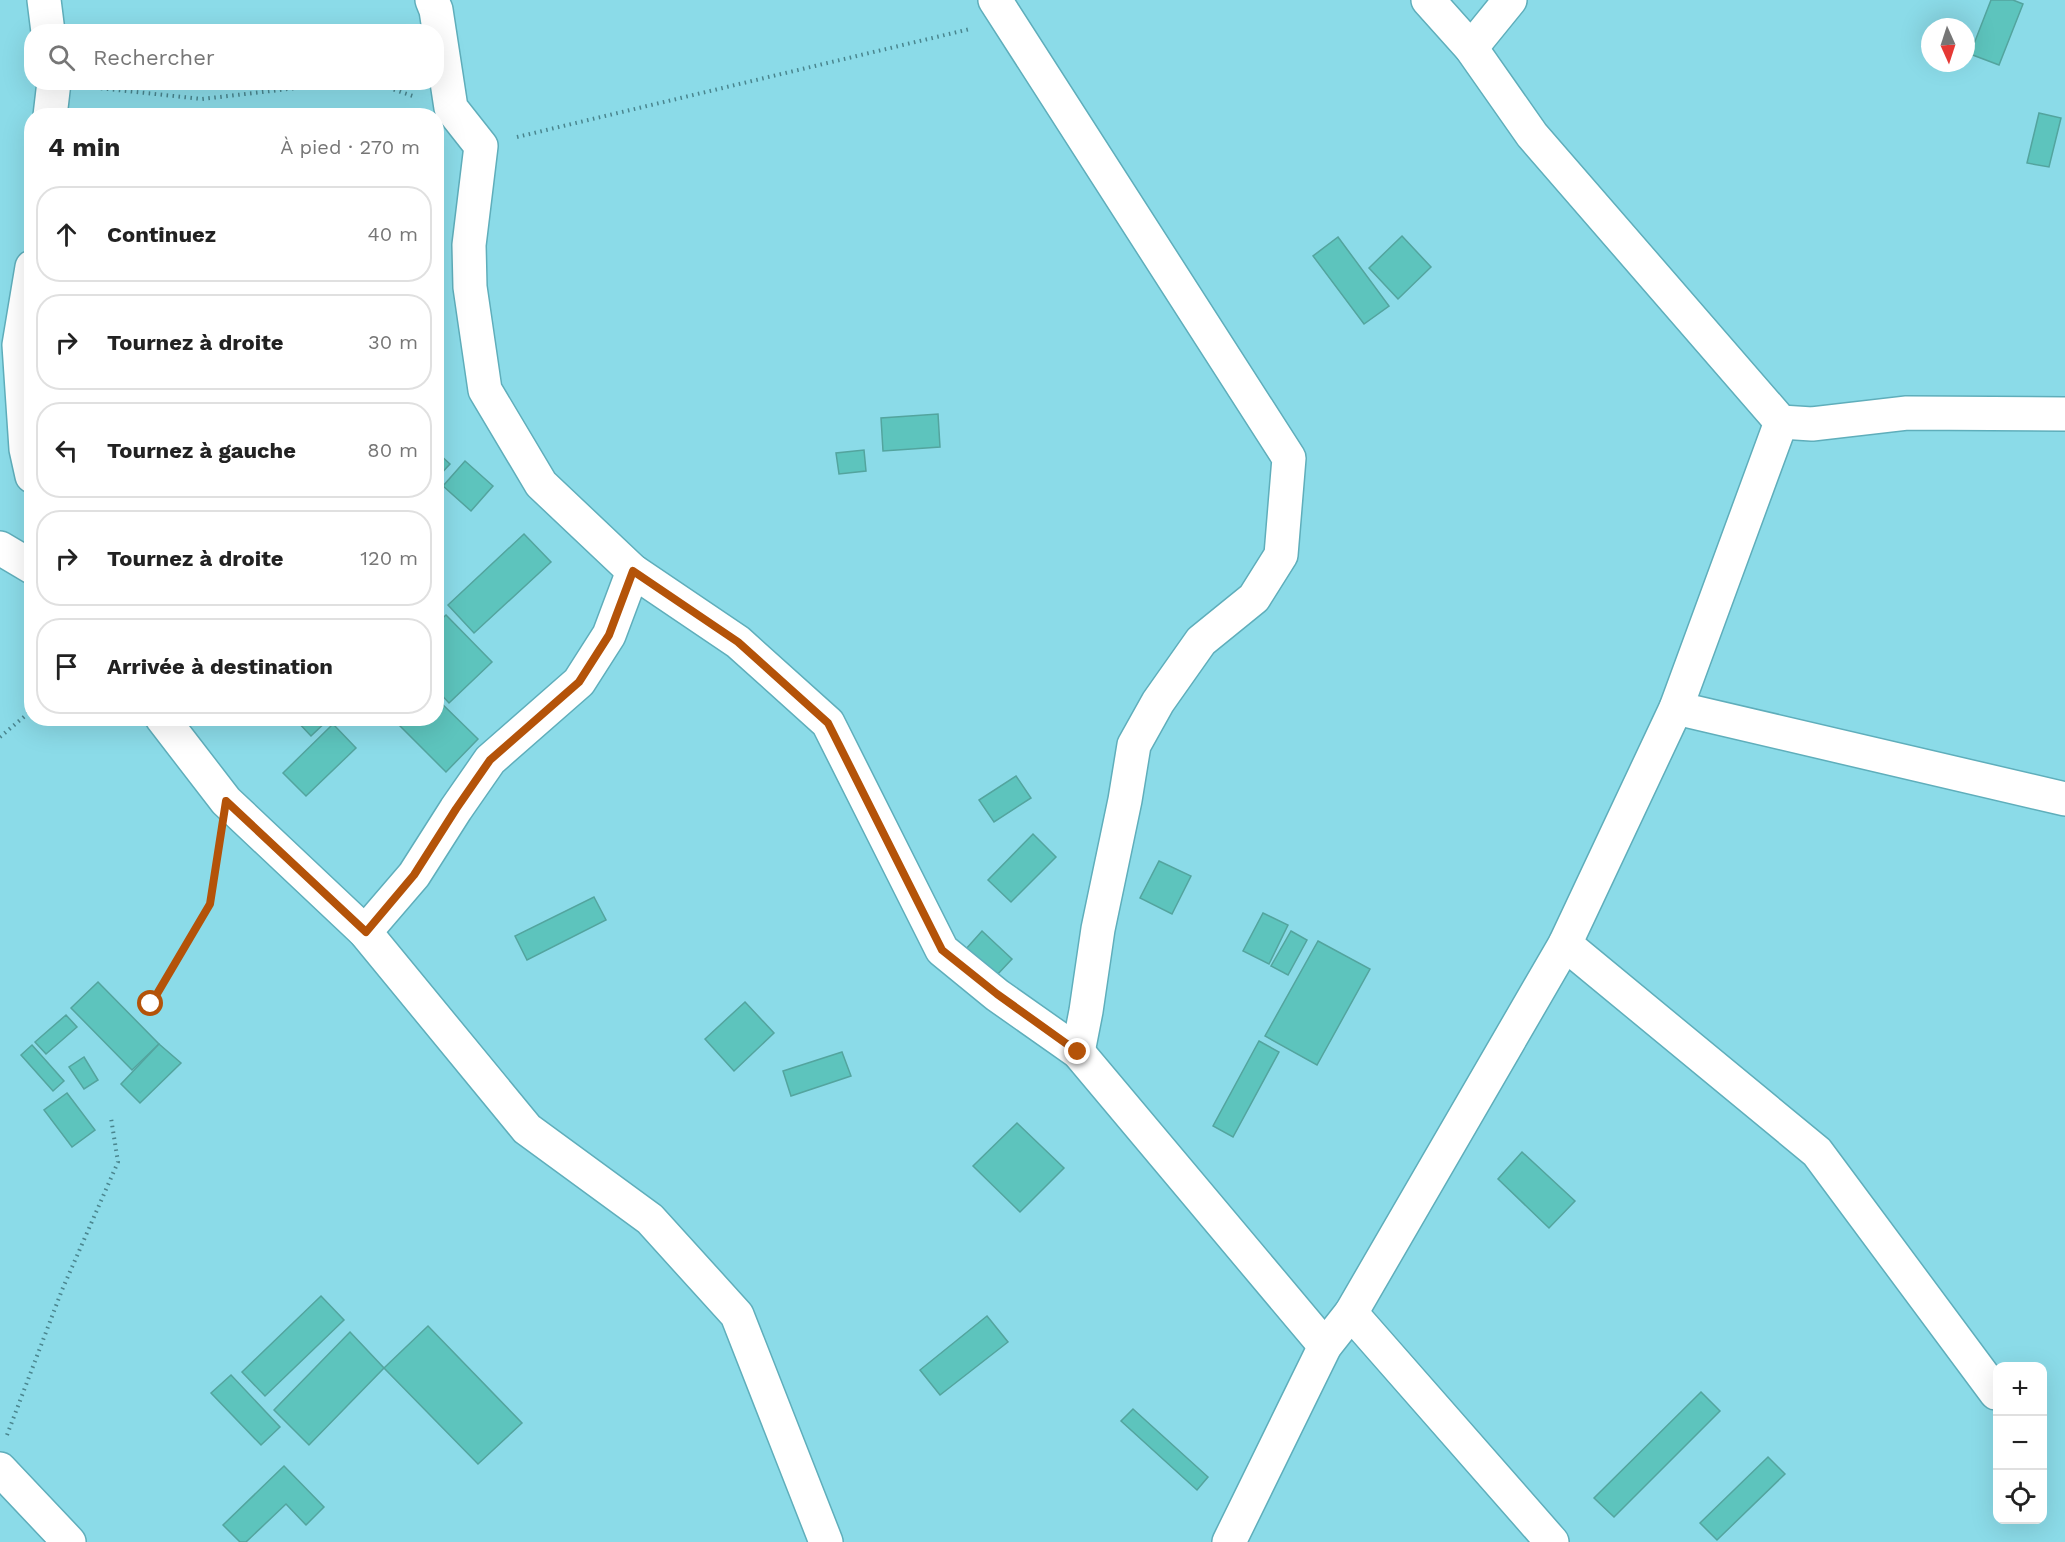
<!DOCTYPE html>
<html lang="fr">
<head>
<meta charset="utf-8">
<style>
	:root { --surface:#fff; --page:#f2f2f2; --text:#222; --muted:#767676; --line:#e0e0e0 }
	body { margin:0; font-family:"Work Sans",sans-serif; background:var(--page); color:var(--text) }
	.controls { position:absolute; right:18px; bottom:18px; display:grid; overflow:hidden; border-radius:12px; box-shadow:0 6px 24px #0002 }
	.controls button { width:54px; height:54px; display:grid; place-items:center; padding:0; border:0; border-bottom:2px solid var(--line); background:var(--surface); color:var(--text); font:30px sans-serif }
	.compass { position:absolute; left:1921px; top:18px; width:54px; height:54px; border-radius:50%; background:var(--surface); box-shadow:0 6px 24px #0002; rotate:177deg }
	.stop { position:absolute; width:18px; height:18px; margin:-14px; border:4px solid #b45309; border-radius:50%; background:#fff }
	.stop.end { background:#b45309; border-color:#fff; box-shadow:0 2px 6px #0008 }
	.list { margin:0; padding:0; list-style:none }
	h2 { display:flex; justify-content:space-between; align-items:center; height:78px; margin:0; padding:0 24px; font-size:26px }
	h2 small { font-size:20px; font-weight:400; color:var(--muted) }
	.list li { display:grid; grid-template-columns:39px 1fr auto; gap:18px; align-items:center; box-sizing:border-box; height:96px; margin:0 12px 12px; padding:0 12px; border:2px solid var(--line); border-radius:24px }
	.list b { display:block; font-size:22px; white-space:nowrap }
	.list em { font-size:20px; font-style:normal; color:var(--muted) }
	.icon { flex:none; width:33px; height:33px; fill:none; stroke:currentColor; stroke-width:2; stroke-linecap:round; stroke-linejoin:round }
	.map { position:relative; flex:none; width:2065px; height:1542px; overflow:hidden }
	.search { position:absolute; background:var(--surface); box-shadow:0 6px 24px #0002; left:24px; top:24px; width:420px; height:66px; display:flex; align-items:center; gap:15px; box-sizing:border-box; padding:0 21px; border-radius:24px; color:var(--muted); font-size:22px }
	.panel { position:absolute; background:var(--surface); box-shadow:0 6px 24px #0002; left:24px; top:108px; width:420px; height:618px; border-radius:24px }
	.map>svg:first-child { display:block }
	.building { fill:#5dc4bd; stroke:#53a49e; stroke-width:1.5 }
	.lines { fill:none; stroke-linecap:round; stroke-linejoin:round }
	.street-casing { stroke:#5faebb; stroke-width:36 }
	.path { stroke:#4a858e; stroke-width:4; stroke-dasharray:1.5 4.5; stroke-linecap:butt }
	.street { stroke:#fff; stroke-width:33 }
	.route { stroke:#b45309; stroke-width:8 }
</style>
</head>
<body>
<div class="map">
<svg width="2065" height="1542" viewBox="0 0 2065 1542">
	<rect width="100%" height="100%" fill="#8bdbe8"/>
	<g class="building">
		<path d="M1991,0H2013L2023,4L1999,65L1970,54Z"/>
		<path d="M195,82H233V87L195,86Z"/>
		<path d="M2039,113L2061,118L2049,167L2027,163Z"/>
		<path d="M1402,236L1431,267L1398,299L1369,268Z"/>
		<path d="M1338,237L1389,306L1364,324L1313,256Z"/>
		<path d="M938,414L940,447L883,451L881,418Z"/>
		<path d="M864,450L866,471L839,474L836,453Z"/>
		<path d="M438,453L450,464L436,479V455Z"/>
		<path d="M465,461L493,486L471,511L443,486Z"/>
		<path d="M524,534L551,562L474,633L448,605Z"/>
		<path d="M446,615L492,662L449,703L436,689V624Z"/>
		<path d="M436,698L478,739L446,772L392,718H436Z"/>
		<path d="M294,718H330L311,736Z"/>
		<path d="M333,724L356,748L306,796L283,773Z"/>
		<path d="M1016,776L1031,798L994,822L979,800Z"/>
		<path d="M1033,834L1056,857L1011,902L988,880Z"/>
		<path d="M1159,861L1191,876L1172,914L1140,898Z"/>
		<path d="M594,897L606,920L527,960L515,936Z"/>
		<path d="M1263,913L1288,925L1269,964L1243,951Z"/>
		<path d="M982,931L1012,959L996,976L966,949Z"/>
		<path d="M1291,931L1307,940L1288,975L1271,966Z"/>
		<path d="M1318,941L1370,969L1317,1065L1265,1036Z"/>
		<path d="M98,982L159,1044L132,1070L71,1008Z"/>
		<path d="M745,1002L774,1033L734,1071L705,1039Z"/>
		<path d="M66,1015L77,1027L46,1054L35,1042Z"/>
		<path d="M1259,1041L1279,1052L1233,1137L1213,1126Z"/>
		<path d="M159,1044L181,1063L140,1103L121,1084Z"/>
		<path d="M32,1045L64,1081L53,1091L21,1055Z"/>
		<path d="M842,1052L851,1076L791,1096L783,1071Z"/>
		<path d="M84,1057L98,1080L84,1089L69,1067Z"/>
		<path d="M67,1093L95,1130L72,1147L44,1110Z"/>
		<path d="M1017,1123L1064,1168L1020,1212L973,1166Z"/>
		<path d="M1522,1152L1575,1201L1549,1228L1498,1179Z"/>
		<path d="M321,1296L344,1320L265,1396L242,1372Z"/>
		<path d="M987,1316L1008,1342L940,1395L920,1370Z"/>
		<path d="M428,1326L522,1423L478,1464L384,1368Z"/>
		<path d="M350,1332L384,1368L309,1445L274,1410Z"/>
		<path d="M231,1375L280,1427L261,1445L211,1393Z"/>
		<path d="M1701,1392L1720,1411L1614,1517L1594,1498Z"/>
		<path d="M1133,1409L1208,1477L1197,1490L1121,1421Z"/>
		<path d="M1768,1457L1785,1474L1717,1540L1700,1523Z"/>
		<path d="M284,1466L324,1507L306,1525L286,1504L246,1542H240L223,1525Z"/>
	</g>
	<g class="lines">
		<g class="street-casing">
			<g id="street">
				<path d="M44,0L48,32"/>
				<path d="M432,0L436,10L451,108L481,146L469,245L470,287L485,390L541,484L633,571L738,642L828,723L942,950L997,995L1078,1052L1325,1346"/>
				<path d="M995,0L1289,458L1281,555L1254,598L1201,641L1158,702L1134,745L1125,800L1098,929L1086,1011L1078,1052"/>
				<path d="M1428,0L1471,48L1532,135L1781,422L1812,424L1907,413L2065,414"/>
				<path d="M1471,48L1510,0"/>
				<path d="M50,116L54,82"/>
				<path d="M32,267L19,345L26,449L32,476"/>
				<path d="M0,548L32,567"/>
				<path d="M1676,708L2065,799"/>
				<path d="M162,718L226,801L365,932L527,1129L650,1219L737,1315L826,1542"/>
				<path d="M365,932L414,875L456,809L490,760L579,682L609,635L633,571"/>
				<path d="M1565,944L1817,1152L1996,1393"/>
				<path d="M1351,1313L1552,1542"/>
				<path d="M0,1469L69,1542"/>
				<path d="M1229,1542L1325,1346L1351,1313L1565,944L1676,708L1781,422"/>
			</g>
		</g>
		<g class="path">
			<path d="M371,82L413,96"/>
			<path d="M89,87L202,99L349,82"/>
			<path d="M517,137L970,29"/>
			<path d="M0,737L32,710"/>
			<path d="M151,1003L210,904L219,846"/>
			<path d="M7,1435L62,1290L118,1162L111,1118"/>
		</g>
		<use href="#street" class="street"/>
	</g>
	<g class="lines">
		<path class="route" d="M151,1004L210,904L226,801L366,932L414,875L456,809L490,760L579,682L609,635L633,571L738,642L828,723L942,950L997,994L1078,1052"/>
	</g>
</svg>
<div class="controls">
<button>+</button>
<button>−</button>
<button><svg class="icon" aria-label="locate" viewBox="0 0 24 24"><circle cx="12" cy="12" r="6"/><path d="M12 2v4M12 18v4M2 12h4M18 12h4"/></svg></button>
</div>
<svg class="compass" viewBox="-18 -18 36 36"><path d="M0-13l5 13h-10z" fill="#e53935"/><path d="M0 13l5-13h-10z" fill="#767676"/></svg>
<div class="stop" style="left:151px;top:1004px"></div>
<div class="stop end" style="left:1078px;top:1052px"></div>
<div class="search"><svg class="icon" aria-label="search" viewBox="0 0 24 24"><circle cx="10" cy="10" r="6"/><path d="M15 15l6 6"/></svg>Rechercher</div>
<section class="panel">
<h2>4 min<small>À pied · 270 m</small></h2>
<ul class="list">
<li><svg class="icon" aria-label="ahead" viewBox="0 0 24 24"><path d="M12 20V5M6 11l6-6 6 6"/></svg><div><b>Continuez</b></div><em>40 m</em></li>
<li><svg class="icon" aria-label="right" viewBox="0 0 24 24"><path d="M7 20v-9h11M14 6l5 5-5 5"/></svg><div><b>Tournez à droite</b></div><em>30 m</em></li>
<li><svg class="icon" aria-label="left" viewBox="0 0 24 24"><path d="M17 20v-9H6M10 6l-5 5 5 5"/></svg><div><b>Tournez à gauche</b></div><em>80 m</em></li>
<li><svg class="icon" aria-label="right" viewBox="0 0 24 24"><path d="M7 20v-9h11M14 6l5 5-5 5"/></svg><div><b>Tournez à droite</b></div><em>120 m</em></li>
<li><svg class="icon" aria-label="arrive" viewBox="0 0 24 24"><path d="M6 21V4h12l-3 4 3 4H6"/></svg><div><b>Arrivée à destination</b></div></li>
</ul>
</section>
</div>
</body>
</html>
